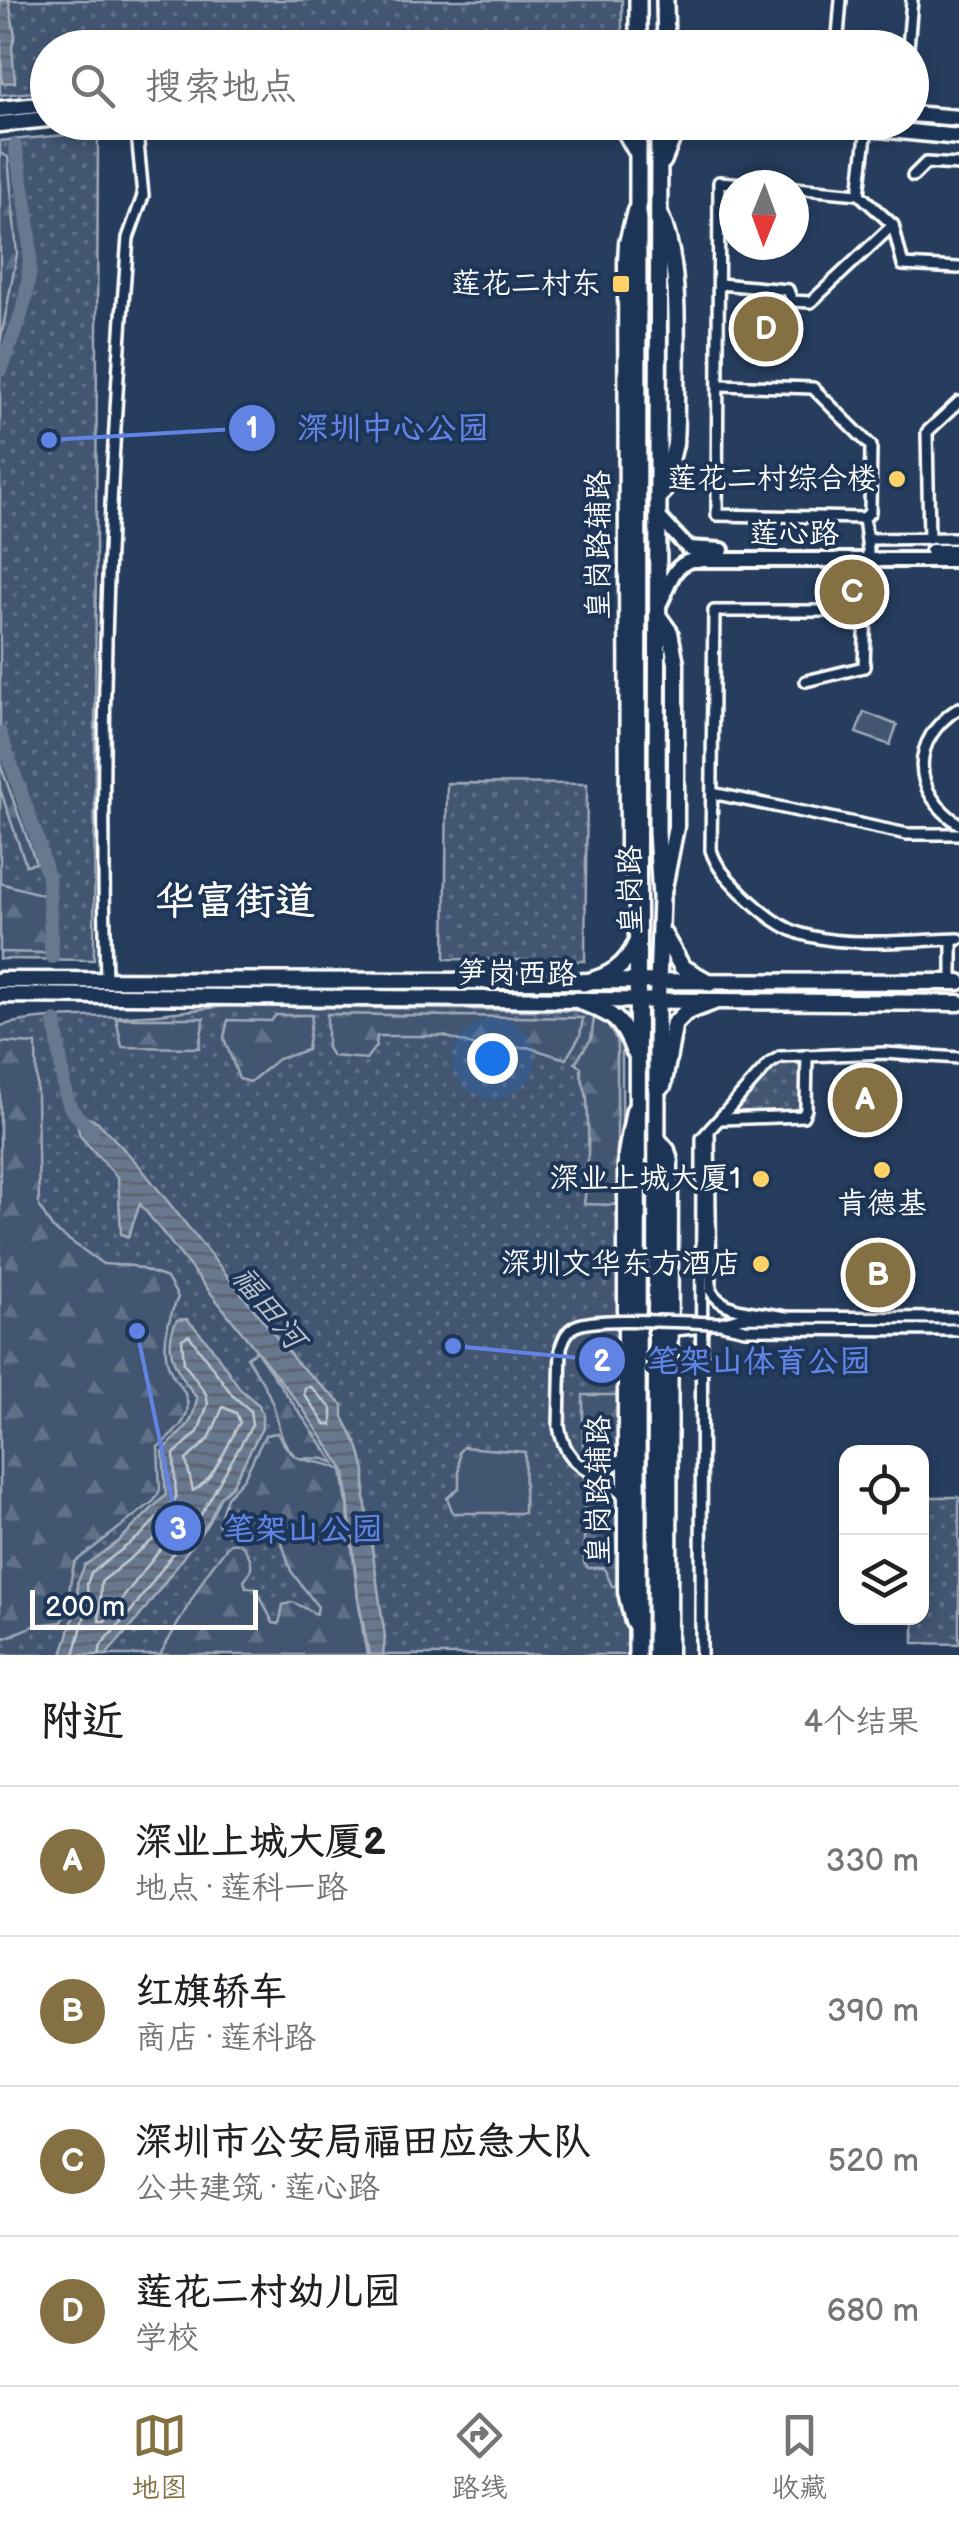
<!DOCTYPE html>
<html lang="zh">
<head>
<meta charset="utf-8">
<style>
	:root { --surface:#fff; --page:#f6f6f6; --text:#202124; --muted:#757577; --line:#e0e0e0; --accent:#847042 }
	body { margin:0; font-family:"Balsamiq Sans","LXGW WenKai TC",sans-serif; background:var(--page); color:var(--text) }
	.controls { position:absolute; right:30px; bottom:30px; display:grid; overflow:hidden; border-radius:20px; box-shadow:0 5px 15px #0003 }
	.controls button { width:90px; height:90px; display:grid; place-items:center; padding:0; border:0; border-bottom:2px solid var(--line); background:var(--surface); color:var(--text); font:50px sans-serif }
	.compass { position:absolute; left:719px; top:170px; width:90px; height:90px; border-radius:50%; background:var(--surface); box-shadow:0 5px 15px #0003; rotate:181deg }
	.scale { position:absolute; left:30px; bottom:25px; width:228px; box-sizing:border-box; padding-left:10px; border:5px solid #fff; border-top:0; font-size:28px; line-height:35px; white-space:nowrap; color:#fff; -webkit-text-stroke:8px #1d3557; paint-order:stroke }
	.you { position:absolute; left:492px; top:1058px; width:35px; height:35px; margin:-25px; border:8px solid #fff; border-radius:50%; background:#1a73e8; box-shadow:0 0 0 15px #1a73e833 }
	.badge { display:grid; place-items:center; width:65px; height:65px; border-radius:50%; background:var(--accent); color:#fff; font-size:32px; font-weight:700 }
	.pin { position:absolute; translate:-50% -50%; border:5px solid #fff; box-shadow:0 2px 10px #0006 }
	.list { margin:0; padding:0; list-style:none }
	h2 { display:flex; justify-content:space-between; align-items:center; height:130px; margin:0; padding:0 40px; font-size:42px }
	h2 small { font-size:32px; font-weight:400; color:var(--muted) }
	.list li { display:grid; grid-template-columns:65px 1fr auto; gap:30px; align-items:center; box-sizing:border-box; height:150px; padding:0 40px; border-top:2px solid var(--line) }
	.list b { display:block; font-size:38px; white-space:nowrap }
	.list p { margin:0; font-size:32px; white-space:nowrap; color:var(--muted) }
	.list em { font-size:32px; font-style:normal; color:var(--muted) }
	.icon { flex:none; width:55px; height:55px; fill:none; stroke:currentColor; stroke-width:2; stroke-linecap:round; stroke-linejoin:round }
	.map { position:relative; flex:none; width:959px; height:1655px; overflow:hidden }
	.search { position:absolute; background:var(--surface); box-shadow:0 5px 15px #0003; left:30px; right:30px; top:30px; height:110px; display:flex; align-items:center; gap:25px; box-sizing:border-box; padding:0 35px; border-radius:55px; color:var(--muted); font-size:38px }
	.sheet { height:730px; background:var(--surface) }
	nav { display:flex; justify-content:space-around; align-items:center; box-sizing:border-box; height:140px; border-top:2px solid var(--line); background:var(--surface); font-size:28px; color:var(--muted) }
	nav a { display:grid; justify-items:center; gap:5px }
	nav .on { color:var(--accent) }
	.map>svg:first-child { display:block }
	.green { fill:url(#green-dots); stroke:#a0aab8; stroke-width:2.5 }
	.forest { fill:url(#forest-firs); stroke:#a0aab8; stroke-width:2.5 }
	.pitch { fill:#425672; stroke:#a0aab8; stroke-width:2.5 }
	.water { fill:url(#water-rules); stroke:#a4aebb; stroke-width:2.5 }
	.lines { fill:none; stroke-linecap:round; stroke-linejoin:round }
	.shore { stroke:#c2c9d2; stroke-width:2.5 }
	.river { stroke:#67788e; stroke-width:14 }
	.minor-casing { stroke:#fff; stroke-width:16 }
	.secondary-casing { stroke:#fff; stroke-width:20 }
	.primary-casing { stroke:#fff; stroke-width:21 }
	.trunk-casing { stroke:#fff; stroke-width:22 }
	.minor { stroke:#1d3557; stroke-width:9 }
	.secondary { stroke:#1d3557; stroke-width:12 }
	.primary { stroke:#1d3557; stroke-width:14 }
	.trunk { stroke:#1d3557; stroke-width:15 }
	.minor-bridge-casing { stroke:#fff; stroke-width:16; stroke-linecap:butt }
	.minor-bridge { stroke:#1d3557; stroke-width:9 }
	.poi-dot { fill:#ffd166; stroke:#1d3557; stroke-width:4 }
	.labels { text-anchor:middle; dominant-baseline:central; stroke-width:8; stroke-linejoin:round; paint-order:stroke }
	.poi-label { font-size:30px; fill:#fff; stroke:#1d3557; text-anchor:end }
	.street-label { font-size:30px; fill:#fff; stroke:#1d3557 }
	.water-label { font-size:32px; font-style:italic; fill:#bbc2cc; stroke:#1d3557 }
	.district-label { font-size:40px; font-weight:bold; fill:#fff; stroke:#1d3557 }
	.leader { fill:none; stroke:#6183e4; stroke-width:4 }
	.callout-dot { fill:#6183e4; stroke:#1d3557; stroke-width:4 }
	.mark-label { font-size:30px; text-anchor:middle; font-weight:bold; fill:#fff }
	.callout-label { font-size:32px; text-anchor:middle; font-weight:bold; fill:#6183e4; stroke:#1d3557; stroke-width:8; stroke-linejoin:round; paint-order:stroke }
</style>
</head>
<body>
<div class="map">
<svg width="959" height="1655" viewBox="0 0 959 1655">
	<defs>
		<pattern id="green-dots" width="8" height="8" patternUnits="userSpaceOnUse" patternTransform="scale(2.5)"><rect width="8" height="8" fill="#425672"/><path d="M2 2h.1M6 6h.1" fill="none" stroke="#5e6f87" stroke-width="1.8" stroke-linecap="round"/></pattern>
		<pattern id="forest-firs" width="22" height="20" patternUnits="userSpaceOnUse" patternTransform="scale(2.5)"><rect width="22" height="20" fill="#425672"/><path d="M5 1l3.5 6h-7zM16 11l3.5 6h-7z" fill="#5e6f87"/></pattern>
		<pattern id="water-rules" width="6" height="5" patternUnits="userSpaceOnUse" patternTransform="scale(2.5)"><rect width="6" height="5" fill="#67788e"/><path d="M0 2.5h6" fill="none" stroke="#5a626d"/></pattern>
	</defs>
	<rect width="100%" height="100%" fill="#263d5e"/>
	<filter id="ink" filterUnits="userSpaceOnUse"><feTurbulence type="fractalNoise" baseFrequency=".01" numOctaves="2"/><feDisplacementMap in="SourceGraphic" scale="20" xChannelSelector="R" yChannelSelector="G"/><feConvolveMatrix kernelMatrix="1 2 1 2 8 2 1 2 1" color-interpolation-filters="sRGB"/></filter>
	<g filter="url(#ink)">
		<g class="green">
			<path d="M0,0H622V47L48,48L47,91L0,95Z"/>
			<path d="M98,132L94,960L0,959V141Z"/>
			<path d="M447,783L587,784L585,961L445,959Z"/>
			<path d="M231,1006L595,1011L622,1033L623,1614L630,1637L629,1655H0V1026C48,1013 94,1019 143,1015C172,1014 201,1008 231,1006Z"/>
			<path d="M783,1061H794L801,1067L800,1107L790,1112L737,1111V1106L776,1063Z"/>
			<path d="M922,1497H959V1644L914,1643V1618H922Z"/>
		</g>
		<g class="forest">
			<path d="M0,153L8,157L17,254L0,344Z"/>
			<path d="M0,764L36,863L26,865L0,789Z"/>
			<path d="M0,883L44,895L46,953L0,952Z"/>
			<path d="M327,1014L583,1018L580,1036L566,1059L527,1047L485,1049L444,1036H377L376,1046L366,1059L332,1056L327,1048Z"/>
			<path d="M276,1015H312L307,1050L278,1059L250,1082L239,1079L224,1038L228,1020L271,1021Z"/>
			<path d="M116,1018H204L199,1048L122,1047Z"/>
			<path d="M594,1018L603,1019L617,1040V1205L584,1204C589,1170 589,1133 587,1099C586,1087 580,1079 581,1067L575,1063L591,1039Z"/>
			<path d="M0,1042L36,1044L39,1206L52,1228L103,1264L133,1266L167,1278L178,1297C167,1321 159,1349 172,1374C175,1381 183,1387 185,1394C195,1418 174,1433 158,1447L160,1490L154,1501L75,1562C68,1582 71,1602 62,1622L36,1625L0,1640Z"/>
			<path d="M256,1351L335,1463L325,1459L297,1458C274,1434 282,1425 271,1400C266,1385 255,1371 247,1357Z"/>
			<path d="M583,1395H617V1451C608,1462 596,1466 583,1458Z"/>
			<path d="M277,1433C299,1473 307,1453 342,1470C352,1532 355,1593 367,1655H160L207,1573L230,1543H240C252,1557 256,1567 244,1581L246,1587L256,1588L273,1623L279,1624L283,1605L293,1602L316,1614L318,1607L291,1571L280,1537L270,1528L258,1527L228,1535L218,1524L227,1497L244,1478L265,1435Z"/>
			<path d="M584,1477L616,1503V1586H612L604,1568H588L584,1562Z"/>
		</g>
		<g class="pitch">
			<path d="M864,712L897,725L890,745L856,733Z"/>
			<path d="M463,1447L525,1452L524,1513H453L447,1498L459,1488V1452Z"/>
		</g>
		<g class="water">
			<path d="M0,0H9L15,36L12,46L15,82L2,83Z"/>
			<path d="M85,1117L97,1121L137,1163L297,1363L343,1405V1417L359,1448L365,1471V1499L385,1637L383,1655H369L358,1597L345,1471L303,1409L140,1204L128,1237L121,1234L118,1178L80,1136L77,1124Z"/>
			<path d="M187,1319L207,1341L241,1390L259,1405L262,1414V1428L232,1486L221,1496L208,1523L140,1616L106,1655H62L78,1602L77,1583L85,1565L118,1542L166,1495L163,1451C183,1427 191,1432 197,1398C180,1376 160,1350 177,1320Z"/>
		</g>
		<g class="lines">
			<g class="shore">
				<path d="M305,1387H311L332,1409V1425L325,1424L304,1394Z"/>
				<path d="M223,1407L236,1413L240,1422C227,1445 216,1478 193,1491L186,1460L209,1439Z"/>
				<path d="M159,1535H166V1542L105,1621H99L101,1582Z"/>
				<path d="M74,1655L88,1604L87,1584L91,1573L141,1535L176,1498L174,1454L198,1432L208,1404L206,1394L184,1363L182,1339L189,1335L233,1396L250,1410L252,1425L199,1518L132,1610L101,1645L99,1655"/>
			</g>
			<g class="river">
				<path d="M0,370C7,351 16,331 22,311C38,259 26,198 15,146"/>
				<path d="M0,733L36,835L48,877L52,957"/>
				<path d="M55,1021L65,1092L71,1109L92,1132"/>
			</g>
			<g class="minor-casing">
				<g id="minor">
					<path d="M837,48L841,0"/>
					<path d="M908,48L912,0"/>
					<path d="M913,176L926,163L959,165"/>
					<path d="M755,185L719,182L717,515L864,518"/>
					<path d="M859,194L867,127"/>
					<path d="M896,237L893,225L903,265L959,268"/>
					<path d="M719,284L788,290L792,301L811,302L893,225L859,194L794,188"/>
					<path d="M720,385L813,388L871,446L870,512L864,518L868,550L864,667L806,681"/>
					<path d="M867,539L959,538"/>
					<path d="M929,539L927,432L959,402"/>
					<path d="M864,611H714L711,850C717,869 729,880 743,894C761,911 784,931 809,936C854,947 913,940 959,939"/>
					<path d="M959,708C909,740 911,792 959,824"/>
					<path d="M712,793L907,834H959"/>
					<path d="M952,940V982"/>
					<path d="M106,981C99,733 108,485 128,238L143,196L136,122"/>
					<path d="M721,1119L803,1116L806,1109L807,1055"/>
					<path d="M709,1131L711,1291C724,1314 761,1311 785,1317"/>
					<path d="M720,1323L744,1317L959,1318"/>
					<path d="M723,1324L745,1329L959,1330"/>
					<path d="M665,1331L704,1327"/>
					<path d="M559,1426C566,1472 597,1469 625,1497"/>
					<path d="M594,1471L607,1470L627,1456"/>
					<path d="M701,1655L702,1138L769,1064L780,1057L885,1053L959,1058"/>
				</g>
			</g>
			<g class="secondary-casing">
				<g id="secondary">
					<path d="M658,516L688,548L722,550"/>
					<path d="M932,551H959"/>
					<path d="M659,605C670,587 669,567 692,560H959"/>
				</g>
			</g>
			<g class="primary-casing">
				<g id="primary">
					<path d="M0,109L48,104"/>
					<path d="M912,114L959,118"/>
					<path d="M810,122L959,137"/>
					<path d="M0,124L48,119"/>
					<path d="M660,214C684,267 675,361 676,421L675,444L663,493"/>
					<path d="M658,615L670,632L676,663V827L663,893"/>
					<path d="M635,878L628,849L626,263L627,243L635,211"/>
					<path d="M0,980L959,982"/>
					<path d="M0,995L959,1003"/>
					<path d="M657,1138L667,1150L670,1161L669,1655"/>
					<path d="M633,1622L626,1592V1154L634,1110"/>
				</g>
			</g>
			<g class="trunk-casing">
				<g id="trunk">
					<path d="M638,0V48"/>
					<path d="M665,0L666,48"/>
					<path d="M620,122L635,149"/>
					<path d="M663,161L675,131L683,122"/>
					<path d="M663,934L682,967L710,983"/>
					<path d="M583,983C609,977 626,967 637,942"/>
					<path d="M582,1002C613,1014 622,1019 634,1051"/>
					<path d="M663,1085L674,1024L686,1012L713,1002"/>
					<path d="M637,1655L638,122"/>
					<path d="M656,1655L657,1014L661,898L657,832L659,122"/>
				</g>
			</g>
			<use href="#minor" class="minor"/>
			<use href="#secondary" class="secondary"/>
			<use href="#primary" class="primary"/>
			<use href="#trunk" class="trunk"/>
			<g class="minor-bridge-casing">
				<path id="minor-bridge" d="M559,1426L561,1347C564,1339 566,1332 574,1327C593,1315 693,1323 720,1323"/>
			</g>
			<use href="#minor-bridge" class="minor-bridge"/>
		</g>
	</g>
	<g class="poi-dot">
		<rect x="611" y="274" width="20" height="20" rx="5"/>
		<circle cx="897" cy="479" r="10"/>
		<circle cx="882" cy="1170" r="10"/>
		<circle cx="761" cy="1179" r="10"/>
		<circle cx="761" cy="1264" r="10"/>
	</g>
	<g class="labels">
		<g class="poi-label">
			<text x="601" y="284">莲花二村东</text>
			<text x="877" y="479">莲花二村综合楼</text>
			<text x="741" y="1179">深业上城大厦1</text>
			<text x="882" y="1204" text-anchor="middle">肯德基</text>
			<text x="741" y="1264">深圳文华东方酒店</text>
		</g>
		<g class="street-label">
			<text x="794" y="534">莲心路</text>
			<text transform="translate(599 545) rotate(-90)">皇岗路辅路</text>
			<text transform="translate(631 890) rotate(-91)">皇岗路</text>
			<text transform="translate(517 974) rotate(1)">笋岗西路</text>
			<text transform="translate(599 1490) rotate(-90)">皇岗路辅路</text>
		</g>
		<g class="water-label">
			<text transform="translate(268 1308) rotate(51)">福田河</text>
		</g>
		<g class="district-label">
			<text x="235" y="902">华富街道</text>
		</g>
	</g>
	<path class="leader" d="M49 440L252 428M453 1346L602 1360M137 1331L178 1528"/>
	<g class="callout-dot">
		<circle cx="49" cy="440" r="10"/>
		<circle cx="453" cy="1346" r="10"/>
		<circle cx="137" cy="1331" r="10"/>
		<circle cx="252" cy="428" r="25"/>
		<circle cx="602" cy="1360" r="25"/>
		<circle cx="178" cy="1528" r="25"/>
	</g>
	<g class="mark-label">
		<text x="252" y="438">1</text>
		<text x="602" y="1371">2</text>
		<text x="178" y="1539">3</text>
	</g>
	<g class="callout-label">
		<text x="393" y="439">深圳中心公园</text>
		<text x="759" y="1372">笔架山体育公园</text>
		<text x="303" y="1540">笔架山公园</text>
	</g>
</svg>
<div class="controls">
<button><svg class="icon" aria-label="locate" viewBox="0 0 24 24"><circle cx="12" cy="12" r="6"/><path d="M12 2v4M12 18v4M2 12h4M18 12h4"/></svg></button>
<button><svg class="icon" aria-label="layers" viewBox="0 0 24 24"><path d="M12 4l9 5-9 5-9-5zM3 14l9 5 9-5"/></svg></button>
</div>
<svg class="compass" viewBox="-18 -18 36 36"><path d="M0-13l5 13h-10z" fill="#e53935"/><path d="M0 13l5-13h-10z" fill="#757577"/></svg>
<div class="scale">200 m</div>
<div class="you"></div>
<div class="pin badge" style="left:865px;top:1100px">A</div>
<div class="pin badge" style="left:878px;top:1275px">B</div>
<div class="pin badge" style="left:852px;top:592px">C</div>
<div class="pin badge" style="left:766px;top:329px">D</div>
<div class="search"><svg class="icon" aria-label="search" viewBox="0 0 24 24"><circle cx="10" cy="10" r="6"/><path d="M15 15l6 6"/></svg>搜索地点</div>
</div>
<section class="sheet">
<h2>附近<small>4个结果</small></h2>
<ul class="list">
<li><span class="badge">A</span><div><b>深业上城大厦2</b><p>地点 · 莲科一路</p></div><em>330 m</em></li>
<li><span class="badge">B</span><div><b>红旗轿车</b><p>商店 · 莲科路</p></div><em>390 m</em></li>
<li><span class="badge">C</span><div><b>深圳市公安局福田应急大队</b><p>公共建筑 · 莲心路</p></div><em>520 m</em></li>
<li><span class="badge">D</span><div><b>莲花二村幼儿园</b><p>学校</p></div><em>680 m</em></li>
</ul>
</section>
<nav>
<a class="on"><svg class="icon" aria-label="map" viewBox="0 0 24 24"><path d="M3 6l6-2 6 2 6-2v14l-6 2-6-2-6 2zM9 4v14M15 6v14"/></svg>地图</a>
<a><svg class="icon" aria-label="directions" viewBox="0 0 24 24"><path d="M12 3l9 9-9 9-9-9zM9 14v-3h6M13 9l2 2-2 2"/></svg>路线</a>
<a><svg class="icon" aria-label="saved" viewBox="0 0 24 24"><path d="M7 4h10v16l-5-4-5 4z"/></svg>收藏</a>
</nav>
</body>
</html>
